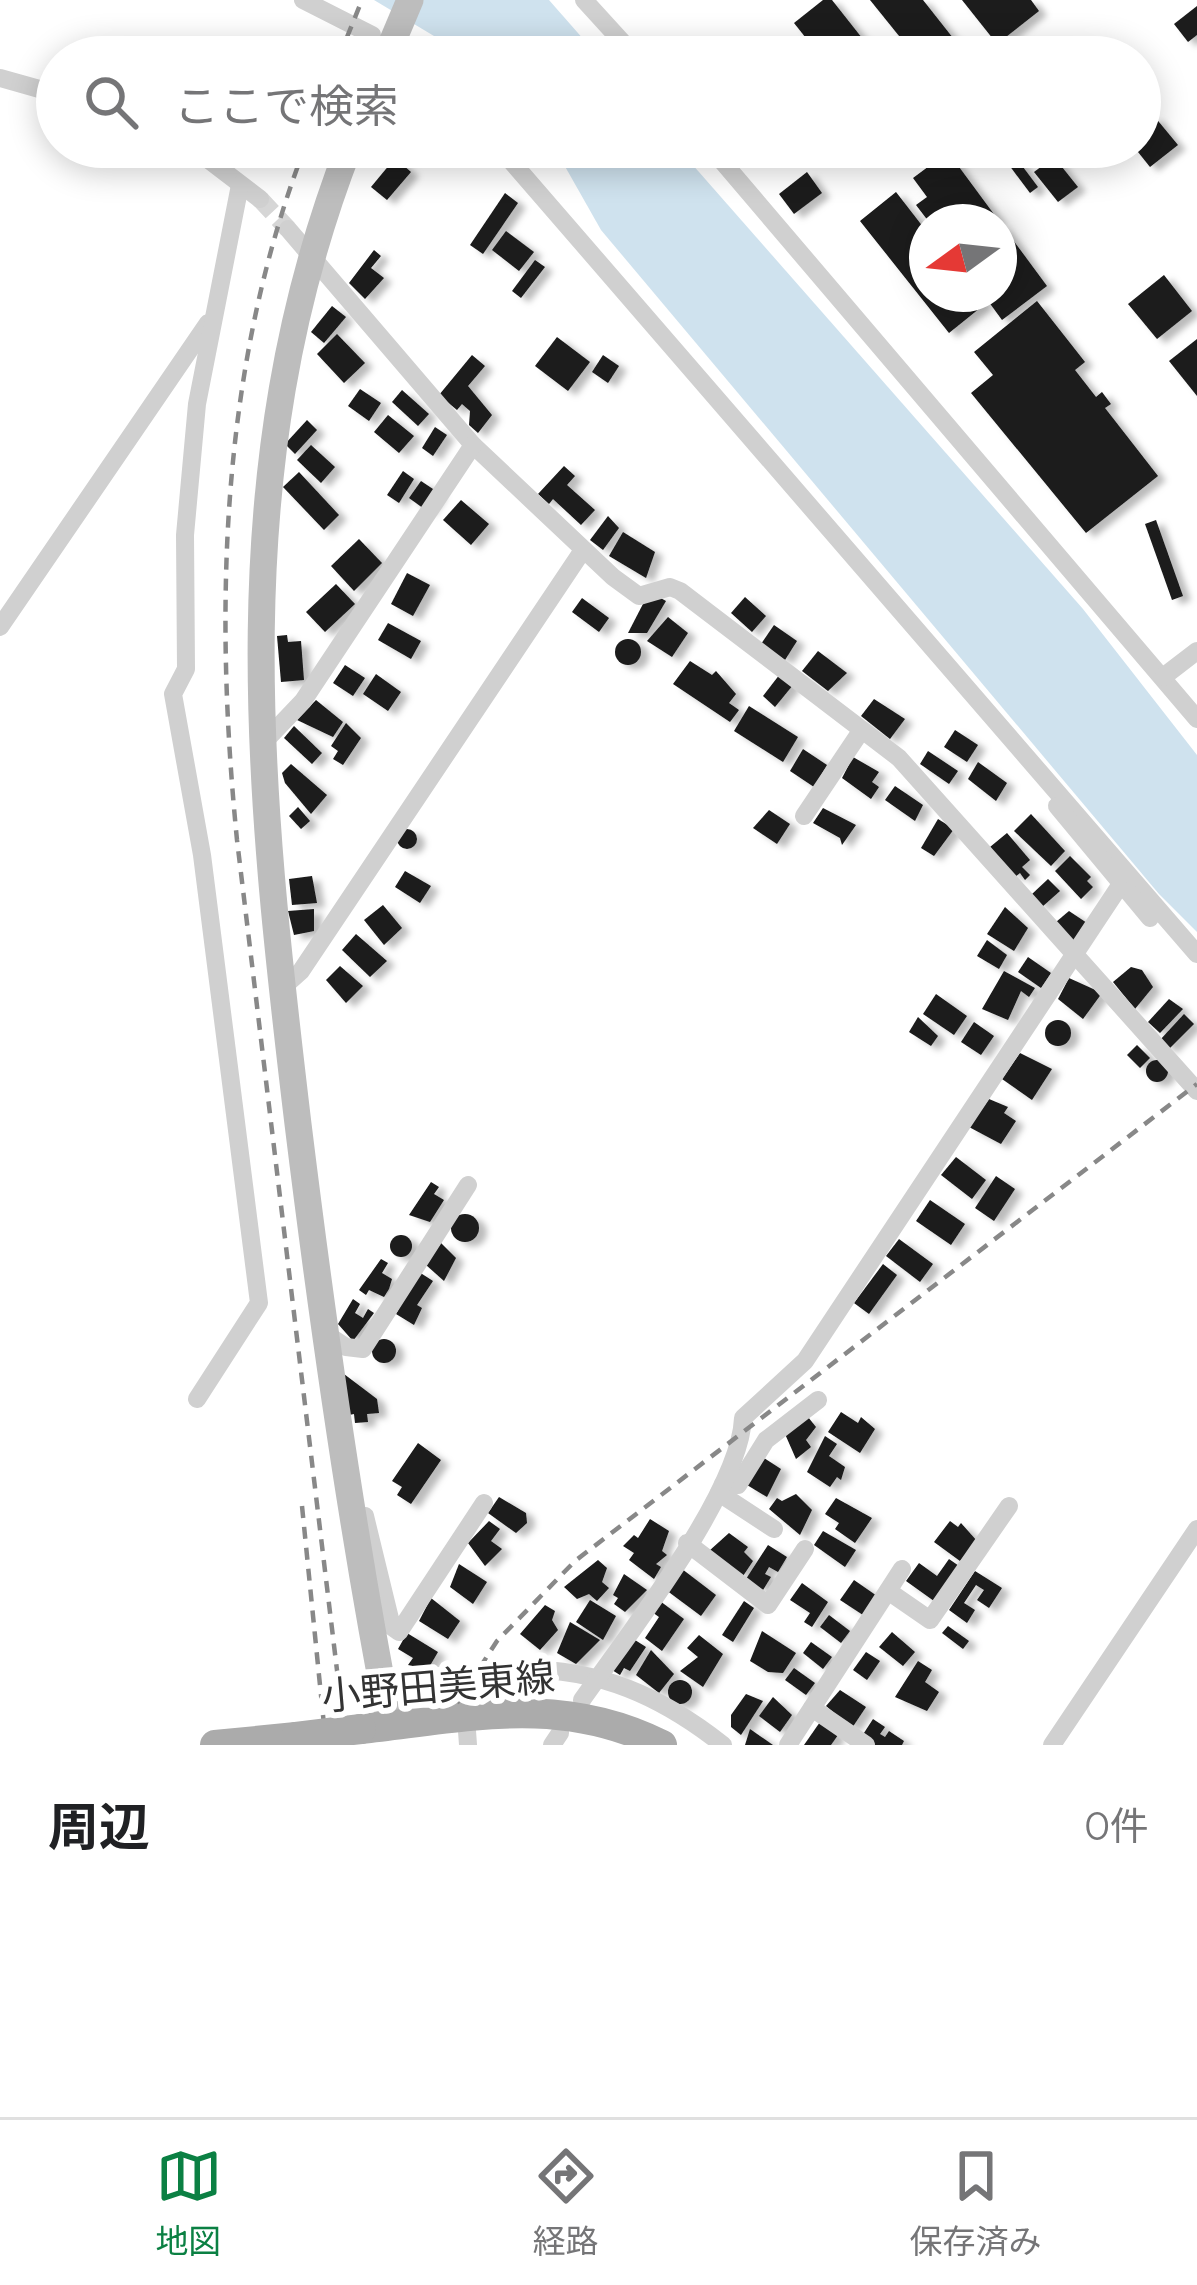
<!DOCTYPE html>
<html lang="ja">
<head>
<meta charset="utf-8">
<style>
	:root { --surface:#fff; --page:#f2f2f2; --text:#202124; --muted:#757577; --line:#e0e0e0; --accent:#0b8043 }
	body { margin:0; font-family:Montserrat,"Noto Sans JP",sans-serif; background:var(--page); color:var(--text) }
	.compass { position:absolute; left:909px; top:204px; width:108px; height:108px; border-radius:50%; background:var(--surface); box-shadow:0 6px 30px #0003; rotate:255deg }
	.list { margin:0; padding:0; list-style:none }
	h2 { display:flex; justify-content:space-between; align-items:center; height:156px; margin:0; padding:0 48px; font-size:51px }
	h2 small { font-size:39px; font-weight:400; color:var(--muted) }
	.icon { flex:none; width:66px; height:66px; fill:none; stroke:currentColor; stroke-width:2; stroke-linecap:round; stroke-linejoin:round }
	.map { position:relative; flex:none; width:1197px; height:1745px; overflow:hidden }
	.search { position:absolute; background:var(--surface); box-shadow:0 6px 30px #0003; left:36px; right:36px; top:36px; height:132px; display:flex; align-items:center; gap:30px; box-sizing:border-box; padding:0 42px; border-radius:66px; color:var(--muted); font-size:45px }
	.sheet { height:372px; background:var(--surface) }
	nav { display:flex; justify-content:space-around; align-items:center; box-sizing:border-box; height:168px; border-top:3px solid var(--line); background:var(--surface); font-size:33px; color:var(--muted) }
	nav a { display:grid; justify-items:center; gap:6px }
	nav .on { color:var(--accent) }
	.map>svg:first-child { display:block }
	.water { fill:#cfe2ee }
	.building { fill:#1a1a1a; filter:url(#shadow) }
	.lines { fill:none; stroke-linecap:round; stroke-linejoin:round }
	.street-tunnel { stroke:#d6d6d6; stroke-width:18; stroke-dasharray:18 9; stroke-linecap:butt }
	.street { stroke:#d0d0d0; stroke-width:18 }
	.secondary { stroke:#bdbdbd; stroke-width:27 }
	.primary { stroke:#ababab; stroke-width:30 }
	.rail { stroke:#888; stroke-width:4.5; stroke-dasharray:12 9; stroke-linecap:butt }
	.primary-bridge { stroke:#ababab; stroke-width:30 }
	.labels { text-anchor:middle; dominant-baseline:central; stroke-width:12; stroke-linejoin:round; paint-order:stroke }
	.street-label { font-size:39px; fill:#333; stroke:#fff }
</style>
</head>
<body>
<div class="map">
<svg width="1197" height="1745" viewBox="0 0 1197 1745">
	<defs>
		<filter id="shadow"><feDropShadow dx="8" dy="4.5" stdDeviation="3" flood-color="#0004"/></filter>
	</defs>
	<rect width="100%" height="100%" fill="#fff"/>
	<g class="water">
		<path d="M374,0H549L599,57H469Z"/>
		<path d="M554,147H677L1083,609L1197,755V932L1159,894L601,230Z"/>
	</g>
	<g class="building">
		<path d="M823,0H832L877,57H821L794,23Z"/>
		<path d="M870,0H923L968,57H916Z"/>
		<path d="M962,0H1031L1039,11L997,44Z"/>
		<path d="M1197,6V35L1188,42L1174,24Z"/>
		<path d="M1154,116L1178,145L1150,167L1134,147H1140V127Z"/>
		<path d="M948,152L1047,286L1002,320L983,294H999V222H929L916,205L927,197L913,178Z"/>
		<path d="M1054,157L1078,187L1058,202L1034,172Z"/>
		<path d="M395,158L411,172L387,200L371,187Z"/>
		<path d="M1017,159L1038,187L1030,193L1009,165Z"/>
		<path d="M807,172L822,193L794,214L779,194Z"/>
		<path d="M896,192L927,232V294H977L985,304L949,333L860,221Z"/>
		<path d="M505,193L518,203L483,254L470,245Z"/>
		<path d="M506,231L534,252L519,271L492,250Z"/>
		<path d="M374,250L381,256L371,268L384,278L365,299L349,283Z"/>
		<path d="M535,260L545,267L521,298L512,291Z"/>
		<path d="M1164,275L1192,311L1157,339L1128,304Z"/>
		<path d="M1037,301L1085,362L1075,370L1096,397L1102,392L1111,404L1105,408L1158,476L1086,533L971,393L993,375L974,352Z"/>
		<path d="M332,306L346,317L324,343L311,332Z"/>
		<path d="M337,334L365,363L344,383L317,354Z"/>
		<path d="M557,337L590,362L568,391L535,366Z"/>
		<path d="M1197,339V396L1169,361Z"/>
		<path d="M472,355L485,366L468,386L492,415L478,433L469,425L470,411L462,404L457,410L439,395Z"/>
		<path d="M603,355L619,366L608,383L592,372Z"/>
		<path d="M360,389L381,403L369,421L348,406Z"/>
		<path d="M402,390L429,414L418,426L392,402Z"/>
		<path d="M388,415L414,436L399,453L374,432Z"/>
		<path d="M307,420L317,430L295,454L285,444Z"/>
		<path d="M435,427L447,435L433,456L422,448Z"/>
		<path d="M311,445L335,467L321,483L297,460Z"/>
		<path d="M564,466L575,476L567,485L595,510L581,525L553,499L549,504L538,494Z"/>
		<path d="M403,471L414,479L399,503L387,495Z"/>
		<path d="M299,472L339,515L324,530L283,487Z"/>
		<path d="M421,481L439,493L427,511L409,498Z"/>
		<path d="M461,500L489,524L471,545L443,520Z"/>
		<path d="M608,516L619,528L603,550L590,540Z"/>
		<path d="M1156,520L1183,596L1172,600L1145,524Z"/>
		<path d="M623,532L655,552L646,578L609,556Z"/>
		<path d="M359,539L382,563L354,591L331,566Z"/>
		<path d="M407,573L430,585L413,616L391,604Z"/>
		<path d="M336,584L355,604L325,632L306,612Z"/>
		<path d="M657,596L666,601L647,633H628L644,602Z"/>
		<path d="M745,597L766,616L752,632L731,613Z"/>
		<path d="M582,598L609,618L599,632L572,612Z"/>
		<path d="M668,617L688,633L672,657L647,641Z"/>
		<path d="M388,623L421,641L411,659L378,640Z"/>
		<path d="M774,625L797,641L785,660L761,644Z"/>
		<path d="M287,635L288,642L301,641L304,680L281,682L277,636Z"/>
		<circle cx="628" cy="652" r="13"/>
		<path d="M818,651L847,673L828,691L802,671Z"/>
		<path d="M690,661L712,675L716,671L736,694L729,703L739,710L730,722L673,684Z"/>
		<path d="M345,665L365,678L353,696L333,683Z"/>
		<path d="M376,674L401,692L388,711L363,694Z"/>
		<path d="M780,674L793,685L775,707L763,696Z"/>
		<path d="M874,699L905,719L890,739L861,716Z"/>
		<path d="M316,700L343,722L333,737L297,720Z"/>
		<path d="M749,706L798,737L783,762L734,731Z"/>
		<path d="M346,723L361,738L343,765L333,759L338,751L331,746Z"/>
		<path d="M294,726L322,753L312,764L284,738Z"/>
		<path d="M955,730L978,745L967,762L944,747Z"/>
		<path d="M803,749L827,765L814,787L790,771Z"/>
		<path d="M928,751L958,771L949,784L920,764Z"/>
		<path d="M853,757L879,772L872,782L879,787L871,799L842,778Z"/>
		<path d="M978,762L1007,783L996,801L968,779Z"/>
		<path d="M291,764L327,795L311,814L285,783L282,773Z"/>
		<path d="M895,786L923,805L915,821L885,800Z"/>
		<path d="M298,807L310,821L301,829L289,816Z"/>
		<path d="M823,808L856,825L842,845L840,838L813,823Z"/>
		<path d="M769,810L790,824L777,844L753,828Z"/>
		<path d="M1031,814L1065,851L1051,866L1014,831Z"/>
		<path d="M938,819L954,829L934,856L921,848Z"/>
		<circle cx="407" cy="839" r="10"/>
		<path d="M1007,833L1030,860L1022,867L1030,875L1025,880L1020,873L1015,877L990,847Z"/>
		<path d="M1070,856L1091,877L1087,881L1093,887L1081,899L1055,871Z"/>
		<path d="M405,871L431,886L420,903L395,887Z"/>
		<path d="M312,876L317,903L292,905L289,879Z"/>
		<path d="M1048,879L1060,891L1042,907L1031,895Z"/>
		<path d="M383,905L402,928L384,945L364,920Z"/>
		<path d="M1005,907L1028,928L1014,951L987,934Z"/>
		<path d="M314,909V931L294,935L288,911Z"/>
		<path d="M1069,911L1087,923L1074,942L1056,922Z"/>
		<path d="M356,934L387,961L370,977L342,950Z"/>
		<path d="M987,940L1007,955L999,969L977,956Z"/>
		<path d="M1028,957L1051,973L1041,988L1018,972Z"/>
		<path d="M340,966L363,986L346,1003L326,980Z"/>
		<path d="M1131,967L1142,970L1153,987L1135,1009L1113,982Z"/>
		<path d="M1004,971L1035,988L1029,997L1021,991L1008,1020L982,1009Z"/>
		<path d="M1069,978L1102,993L1083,1019L1058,999Z"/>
		<path d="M936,994L967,1016L954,1035L923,1014Z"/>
		<path d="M1169,999L1183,1009L1160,1033L1148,1022Z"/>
		<path d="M1184,1014L1194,1024L1169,1049L1160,1040Z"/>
		<path d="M918,1017L938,1036L931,1046L909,1032Z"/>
		<circle cx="1058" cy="1033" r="13"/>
		<path d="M974,1022L994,1036L981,1055L961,1042Z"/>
		<path d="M1137,1045L1150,1058L1140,1068L1127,1055Z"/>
		<path d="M1020,1053L1052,1069L1032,1100L1002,1079Z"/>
		<circle cx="1157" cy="1071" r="11"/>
		<path d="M989,1099L1008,1107L1004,1113L1016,1121L1001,1144L969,1127Z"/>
		<path d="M956,1157L986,1180L972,1199L941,1175Z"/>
		<path d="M996,1176L1015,1189L994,1221L975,1208Z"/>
		<path d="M431,1182L439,1187L434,1194L444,1200L430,1222L409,1215Z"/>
		<path d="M930,1200L965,1224L951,1245L916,1221Z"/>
		<circle cx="465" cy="1228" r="14"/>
		<circle cx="401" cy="1246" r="11"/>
		<path d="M899,1239L933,1264L920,1282L886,1256Z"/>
		<path d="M441,1243L456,1258L444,1281L426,1265Z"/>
		<path d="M381,1259L388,1263L382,1273L392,1279L389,1289L384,1297L369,1290L366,1295L359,1290Z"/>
		<path d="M883,1264L897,1275L869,1314L854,1303Z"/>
		<path d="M419,1272L433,1281L417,1305L422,1308L414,1325L396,1314Z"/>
		<path d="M353,1299L360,1304L355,1313L363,1318L368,1309L374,1313L353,1341L338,1324Z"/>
		<circle cx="384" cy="1351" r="12"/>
		<path d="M344,1374L377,1399L379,1413L367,1414L368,1422L355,1423L354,1414L349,1415Z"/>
		<path d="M841,1412L858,1423L861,1417L875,1429L860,1453L828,1432Z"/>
		<path d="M808,1417L816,1427L806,1440L811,1447L796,1459L785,1434Z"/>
		<path d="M825,1436L837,1444L829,1456L845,1467L841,1480L837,1477L830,1487L807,1472Z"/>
		<path d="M418,1443L441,1460L411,1504L397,1495L402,1487L392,1481Z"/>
		<path d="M764,1458L781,1469L767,1497L747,1485Z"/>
		<path d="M796,1494L812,1510L800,1535L769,1509L777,1498L782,1501Z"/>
		<path d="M499,1497L526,1513L527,1523L516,1533L488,1513Z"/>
		<path d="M836,1498L872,1518L855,1543L835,1529L839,1523L825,1514Z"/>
		<path d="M650,1519L669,1531L662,1551L667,1555L656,1564L661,1567L654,1579L629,1560L634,1553L623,1546L634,1535L638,1538Z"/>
		<path d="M489,1521L500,1529L491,1541L502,1549L485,1566L468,1543Z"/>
		<path d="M950,1521L958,1527L961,1523L977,1541L960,1561L934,1542Z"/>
		<path d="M823,1531L856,1550L845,1567L814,1545Z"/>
		<path d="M729,1533L748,1547L744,1552L753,1561L743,1576L709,1551Z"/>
		<path d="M768,1545L787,1557L778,1572L769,1567L765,1574L771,1577L763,1590L746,1579Z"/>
		<path d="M949,1559L959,1566L934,1601L906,1581L919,1563L937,1576Z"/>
		<path d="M598,1560L607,1568L602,1582L609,1588L597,1601L589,1594L577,1599L564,1587Z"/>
		<path d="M459,1564L487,1582L473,1604L450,1587Z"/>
		<path d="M682,1569L716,1595L701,1616L666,1590Z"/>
		<path d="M975,1571L1002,1588L989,1608L977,1600L984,1590L976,1585L964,1603L975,1610L967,1623L949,1610Z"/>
		<path d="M624,1574L647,1590L625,1612L614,1604L618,1598L613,1595Z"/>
		<path d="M854,1580L877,1596L863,1615L840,1600Z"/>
		<path d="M802,1583L828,1602L812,1627L804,1622L810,1613L790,1600Z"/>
		<path d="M431,1598L460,1621L448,1639L419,1621Z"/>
		<path d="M590,1600L616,1616L603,1640L576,1622Z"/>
		<path d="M660,1601L684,1619L662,1651L645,1638L659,1617L652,1612Z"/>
		<path d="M744,1601L754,1608L733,1642L722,1635Z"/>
		<path d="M545,1605L555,1611L552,1620L558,1630L540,1650L520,1634Z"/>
		<path d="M829,1615L850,1631L841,1643L820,1627Z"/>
		<path d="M570,1622L600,1640L576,1664L557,1653Z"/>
		<path d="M948,1626L969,1641L963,1649L942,1633Z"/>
		<path d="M762,1631L796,1653L783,1673L768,1672L750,1661Z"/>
		<path d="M892,1632L915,1652L903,1666L879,1647Z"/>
		<path d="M407,1633L438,1652L428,1669L408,1665L413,1658L398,1649Z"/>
		<path d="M699,1635L723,1654L703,1687L680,1671L698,1657L687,1648Z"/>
		<path d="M635,1640L646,1647L630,1671L624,1668L620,1675L612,1670Z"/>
		<path d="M811,1642L832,1657L823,1669L803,1653Z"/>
		<path d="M651,1650L674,1674L659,1693L636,1675Z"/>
		<path d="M866,1652L880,1661L867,1680L853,1670Z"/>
		<path d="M918,1661L932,1670L925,1682L939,1692L927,1711L895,1697Z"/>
		<path d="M794,1668L815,1683L806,1695L785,1680Z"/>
		<circle cx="680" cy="1692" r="12"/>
		<path d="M840,1690L866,1707L852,1728L826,1706Z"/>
		<path d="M746,1694L763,1701L741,1735L731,1727V1715Z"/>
		<path d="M773,1697L792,1715L780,1732L759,1716Z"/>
		<path d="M873,1719L885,1727L880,1734L885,1737L889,1731L904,1741L902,1745H874L862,1736Z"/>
		<path d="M820,1722L838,1735L831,1745H804Z"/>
		<path d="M750,1729L773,1745H745Z"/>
	</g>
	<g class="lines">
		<path class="street-tunnel" d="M260,199L288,229"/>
		<g class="street">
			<path d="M303,0L372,35L370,57"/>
			<path d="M584,0L636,57"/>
			<path d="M0,78L57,94"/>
			<path d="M192,147L260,199"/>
			<path d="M499,147L1197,954"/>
			<path d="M710,147L1197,719"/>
			<path d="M288,229L473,445L613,577L639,596L670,587L680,591L899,758L1197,1091"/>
			<path d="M0,627L208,323"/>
			<path d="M1163,677L1197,651"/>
			<path d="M264,742L303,701L473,445"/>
			<path d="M1057,806L1150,918"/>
			<path d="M804,816L861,731"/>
			<path d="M282,988L301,971L583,550"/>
			<path d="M323,1332L346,1347L363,1349L468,1185"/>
			<path d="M197,1399L259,1303L202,855L173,694L186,669L185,535L197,404L240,185"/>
			<path d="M723,1484L738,1485L766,1440L818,1400"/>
			<path d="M719,1493L774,1529"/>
			<path d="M365,1516L392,1627L399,1632L484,1503"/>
			<path d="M687,1543L768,1605L805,1549"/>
			<path d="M888,1591L930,1620L1009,1506"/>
			<path d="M520,1669C600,1669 661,1696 723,1745"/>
			<path d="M582,1700C627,1636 740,1492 743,1418L805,1361L1119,887"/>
			<path d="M812,1708L866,1745"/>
			<path d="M466,1717L468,1745"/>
			<path d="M552,1745L560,1733"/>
			<path d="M788,1745L902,1569"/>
			<path d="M1052,1745L1197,1529"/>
		</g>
		<g class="secondary">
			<path d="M386,57L410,0"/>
			<path d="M349,147C223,470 258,790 298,1124C323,1327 351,1526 390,1726"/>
		</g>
		<g class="primary">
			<path d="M361,1729C468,1717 561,1694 662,1745"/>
			<path d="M215,1745L296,1737"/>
		</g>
		<g class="rail">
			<path d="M339,57L362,0"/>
			<path d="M305,147C220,367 214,609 237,840L346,1745"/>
			<path d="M302,1506L326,1745"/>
			<path d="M457,1703L497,1641L575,1561L1197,1084"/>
		</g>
		<path class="primary-bridge" d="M296,1737L361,1729"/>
	</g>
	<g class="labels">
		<g class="street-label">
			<text transform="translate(438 1686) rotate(-5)">小野田美東線</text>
		</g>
	</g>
</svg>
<svg class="compass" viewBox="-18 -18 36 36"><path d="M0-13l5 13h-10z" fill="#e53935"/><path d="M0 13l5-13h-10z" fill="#757577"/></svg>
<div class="search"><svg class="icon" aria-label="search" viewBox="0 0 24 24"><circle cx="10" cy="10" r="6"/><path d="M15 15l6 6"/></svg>ここで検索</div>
</div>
<section class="sheet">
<h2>周辺<small>0件</small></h2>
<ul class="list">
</ul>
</section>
<nav>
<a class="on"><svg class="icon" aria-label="map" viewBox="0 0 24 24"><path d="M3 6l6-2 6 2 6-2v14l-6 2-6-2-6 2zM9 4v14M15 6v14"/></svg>地図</a>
<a><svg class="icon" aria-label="directions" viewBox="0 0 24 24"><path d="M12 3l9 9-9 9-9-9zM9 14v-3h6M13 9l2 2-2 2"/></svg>経路</a>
<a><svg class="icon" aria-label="saved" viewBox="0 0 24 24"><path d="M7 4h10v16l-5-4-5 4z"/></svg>保存済み</a>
</nav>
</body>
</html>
